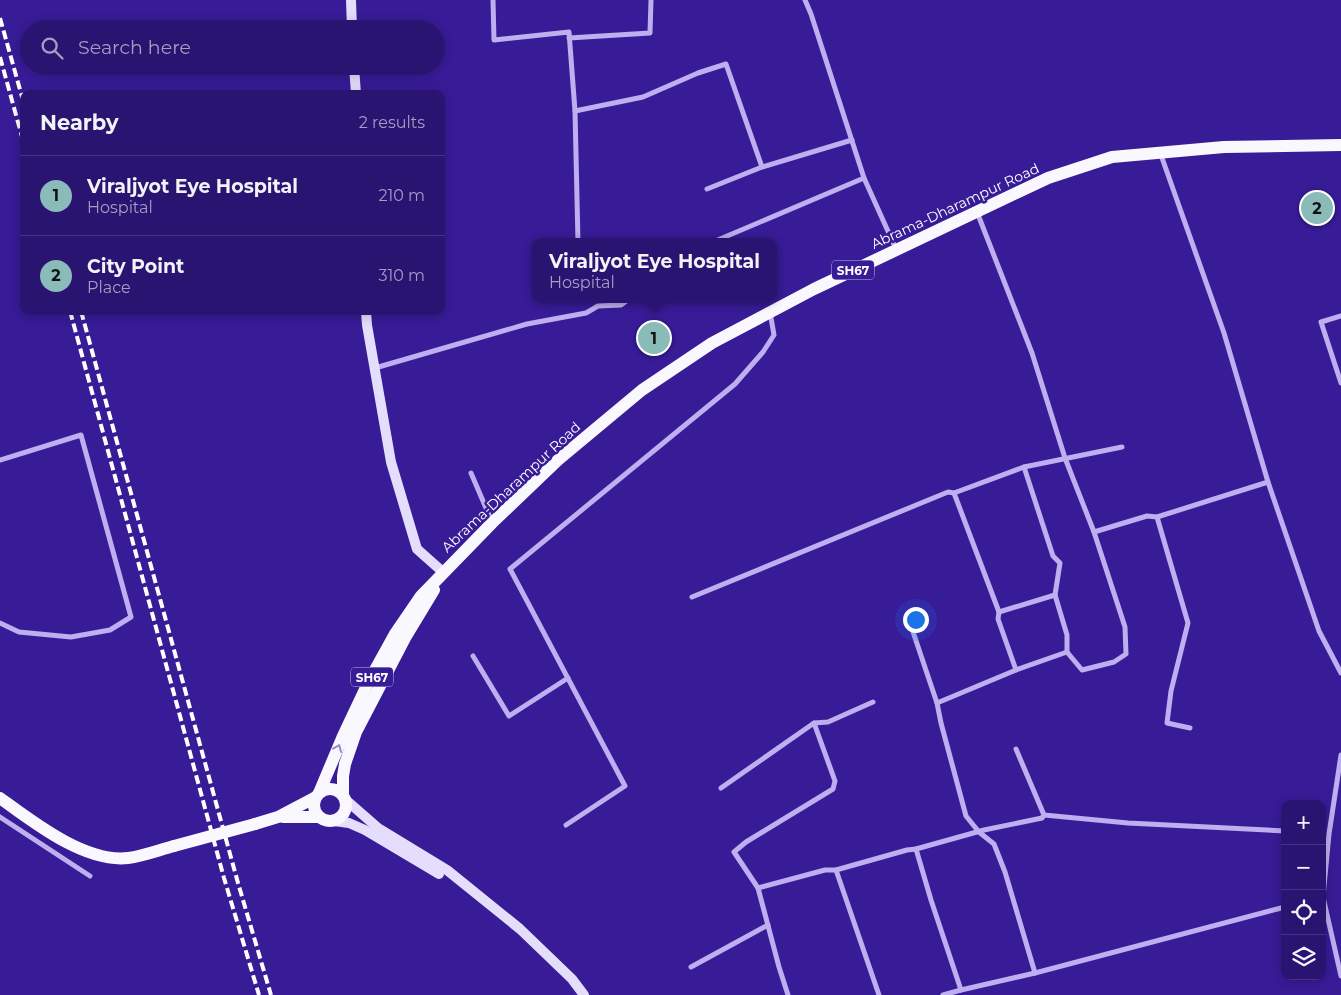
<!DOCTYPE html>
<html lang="en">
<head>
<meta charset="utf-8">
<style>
	:root { --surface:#2a1471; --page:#321d76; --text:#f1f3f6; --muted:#a59ec3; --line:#463384; --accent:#8bbbb9 }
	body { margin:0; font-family:Montserrat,sans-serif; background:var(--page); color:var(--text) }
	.controls { position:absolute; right:15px; bottom:15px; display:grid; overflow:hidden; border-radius:10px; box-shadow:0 2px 12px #0003 }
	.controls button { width:45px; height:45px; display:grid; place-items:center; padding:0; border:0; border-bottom:1px solid var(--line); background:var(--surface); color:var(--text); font:25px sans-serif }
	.you { position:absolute; left:915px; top:619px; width:18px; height:18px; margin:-12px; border:4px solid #fff; border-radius:50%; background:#1a73e8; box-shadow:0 0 0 8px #1a73e833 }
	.badge { display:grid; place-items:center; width:32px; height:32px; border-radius:50%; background:var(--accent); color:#111; font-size:16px; font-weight:700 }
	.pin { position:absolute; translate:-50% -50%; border:2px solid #fff; box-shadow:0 1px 5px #0006 }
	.popup { position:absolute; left:532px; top:238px; width:245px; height:65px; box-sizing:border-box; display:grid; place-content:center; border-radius:10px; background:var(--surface); filter:drop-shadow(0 1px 4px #0005); font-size:16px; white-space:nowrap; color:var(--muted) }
	.popup b { font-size:19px; color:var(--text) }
	.popup::after { content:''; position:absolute; left:50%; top:100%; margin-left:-10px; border:10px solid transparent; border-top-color:var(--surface) }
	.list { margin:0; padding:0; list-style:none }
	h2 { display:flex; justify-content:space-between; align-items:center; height:65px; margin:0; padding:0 20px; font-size:21px }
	h2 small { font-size:16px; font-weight:400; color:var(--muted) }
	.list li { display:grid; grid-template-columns:32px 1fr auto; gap:15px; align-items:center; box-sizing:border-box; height:80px; padding:0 20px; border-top:1px solid var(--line) }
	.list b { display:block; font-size:19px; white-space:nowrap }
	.list p { margin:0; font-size:16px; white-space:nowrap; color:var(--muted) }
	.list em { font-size:16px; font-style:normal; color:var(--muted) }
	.icon { flex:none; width:28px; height:28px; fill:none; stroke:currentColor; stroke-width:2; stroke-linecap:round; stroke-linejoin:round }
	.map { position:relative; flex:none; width:1341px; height:995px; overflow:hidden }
	.search { position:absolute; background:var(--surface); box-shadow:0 2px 12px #0003; left:20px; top:20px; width:425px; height:55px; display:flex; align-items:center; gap:12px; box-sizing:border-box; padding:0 18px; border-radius:28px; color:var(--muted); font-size:19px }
	.panel { position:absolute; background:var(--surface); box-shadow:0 2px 12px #0003; left:20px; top:90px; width:425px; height:225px; border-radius:10px }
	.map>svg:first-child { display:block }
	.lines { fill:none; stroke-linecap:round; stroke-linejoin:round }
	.street { stroke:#bdaff0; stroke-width:5 }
	.secondary { stroke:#e4ddfb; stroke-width:10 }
	.primary { stroke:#faf8ff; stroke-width:12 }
	.rail { stroke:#fff; stroke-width:4; stroke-dasharray:9 4; stroke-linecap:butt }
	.primary-bridge { stroke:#faf8ff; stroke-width:12 }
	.oneway { stroke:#998acb }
	.labels { text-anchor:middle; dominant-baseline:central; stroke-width:5; stroke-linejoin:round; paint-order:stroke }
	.shield { fill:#381b97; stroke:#c3bbe0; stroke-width:1 }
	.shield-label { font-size:12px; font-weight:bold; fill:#fff }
	.street-label { font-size:14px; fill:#fff; stroke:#381b97 }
</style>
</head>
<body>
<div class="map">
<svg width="1341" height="995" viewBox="0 0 1341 995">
	<rect width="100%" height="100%" fill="#381b97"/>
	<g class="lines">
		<g class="street">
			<path d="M493,0L494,40L569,32L575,111L578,242"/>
			<path d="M805,0L811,14L864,178L896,249"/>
			<path d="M569,38L650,33L651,0"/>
			<path d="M575,111L643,97L698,73L726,64L762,167"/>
			<path d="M1161,155L1224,333L1268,482L1319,631L1341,673"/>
			<path d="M707,189L762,167L852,140"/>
			<path d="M977,212L1032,353L1065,458L1094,532L1125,627L1126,654L1114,662L1082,670L1067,652V635L1055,595L1060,563L1053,556L1024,467"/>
			<path d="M713,242L864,178"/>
			<path d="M1341,316L1321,322L1341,383"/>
			<path d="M375,368L527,324L586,313L598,306L621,305L629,299"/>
			<path d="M0,460L81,435L131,617L110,630L71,637L19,632L0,623"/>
			<path d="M471,473L492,522"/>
			<path d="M954,493L999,612L998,619L1016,670"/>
			<path d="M1157,517L1188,623L1171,691L1167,723L1190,728"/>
			<path d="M1094,532L1147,516L1157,517L1268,482"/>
			<path d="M692,597L948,492L954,493L1024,467L1122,447"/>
			<path d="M999,612L1055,595"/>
			<path d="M908,617L937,703L941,723L966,816L979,832L994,844L1005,872L1035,973"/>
			<path d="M473,656L509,716L568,678"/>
			<path d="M937,703L1016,670L1067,652"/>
			<path d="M1016,749L1044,815"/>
			<path d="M1341,755L1329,834L1323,897L1341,976"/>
			<path d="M721,788L814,723L828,722L873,702"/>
			<path d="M0,817L90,876"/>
			<path d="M566,825L625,786L510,569L735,384L763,352L774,335L770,312"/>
			<path d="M916,849L931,900L961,990L943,995"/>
			<path d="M836,870L879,995"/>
			<path d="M758,888L825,870H836L907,850L916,849L984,830L1042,818L1044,815L1128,823L1285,831"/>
			<path d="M691,967L768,925"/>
			<path d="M961,990L1035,973L1285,907"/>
			<path d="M788,995L779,967L758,888L734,852L746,842L833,789L835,781L814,723"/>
		</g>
		<g class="secondary">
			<path d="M351,0L352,29"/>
			<path d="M354,66L356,94"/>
			<path d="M366,311L367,325L391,462L417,549L444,573"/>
			<path d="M346,800L378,828L447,870L520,929L572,979L584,995"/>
			<path d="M334,821L349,823L365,830L439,874"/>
		</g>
		<g class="primary">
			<circle cx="330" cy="805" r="16"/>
			<path d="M319,793L343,736L369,681L395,634L421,596L492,523L558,460L642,390L712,343L814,289L1048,178L1112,157L1224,147L1341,145"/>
			<path d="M343,795V776L345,764L356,732L405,638L434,590"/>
			<path d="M0,798C33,822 85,863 128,858C143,856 159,850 174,846"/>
			<path d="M283,817H318"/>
			<path d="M255,824L278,817L316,797"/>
		</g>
		<g class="rail">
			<path d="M0,18L24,104"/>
			<path d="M0,57L24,144"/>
			<path d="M70,311L224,878L259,995"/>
			<path d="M81,311L238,883L271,995"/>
		</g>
		<path class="primary-bridge" d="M174,846L255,824"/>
	</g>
	<defs><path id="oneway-chevron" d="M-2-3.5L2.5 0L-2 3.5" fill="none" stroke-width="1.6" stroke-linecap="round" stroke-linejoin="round" transform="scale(1.25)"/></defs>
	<use class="oneway" href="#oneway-chevron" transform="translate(338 748) rotate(-67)"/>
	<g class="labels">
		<g class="shield">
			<rect x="832" y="260.5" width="42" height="19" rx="4"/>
			<rect x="351" y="667.5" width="42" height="19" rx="4"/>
		</g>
		<g class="shield-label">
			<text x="853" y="270">SH67</text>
			<text x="372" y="677">SH67</text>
		</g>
		<g class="street-label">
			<text transform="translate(955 206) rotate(-25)">Abrama-Dharampur Road</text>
			<text transform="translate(511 487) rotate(-43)">Abrama-Dharampur Road</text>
		</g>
	</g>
</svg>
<div class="controls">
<button>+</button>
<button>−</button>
<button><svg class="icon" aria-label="locate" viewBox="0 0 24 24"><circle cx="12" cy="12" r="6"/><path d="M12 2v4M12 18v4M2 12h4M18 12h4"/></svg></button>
<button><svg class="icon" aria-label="layers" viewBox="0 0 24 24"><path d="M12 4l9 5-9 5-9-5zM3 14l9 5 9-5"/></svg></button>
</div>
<div class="you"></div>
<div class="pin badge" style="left:654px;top:338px">1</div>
<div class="popup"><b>Viraljyot Eye Hospital</b>Hospital</div>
<div class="pin badge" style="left:1317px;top:208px">2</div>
<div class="search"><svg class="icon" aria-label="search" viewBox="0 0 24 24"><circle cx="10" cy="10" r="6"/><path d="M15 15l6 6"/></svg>Search here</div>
<section class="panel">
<h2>Nearby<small>2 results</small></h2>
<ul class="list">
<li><span class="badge">1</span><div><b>Viraljyot Eye Hospital</b><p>Hospital</p></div><em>210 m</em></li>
<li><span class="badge">2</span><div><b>City Point</b><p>Place</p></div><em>310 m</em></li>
</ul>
</section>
</div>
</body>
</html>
